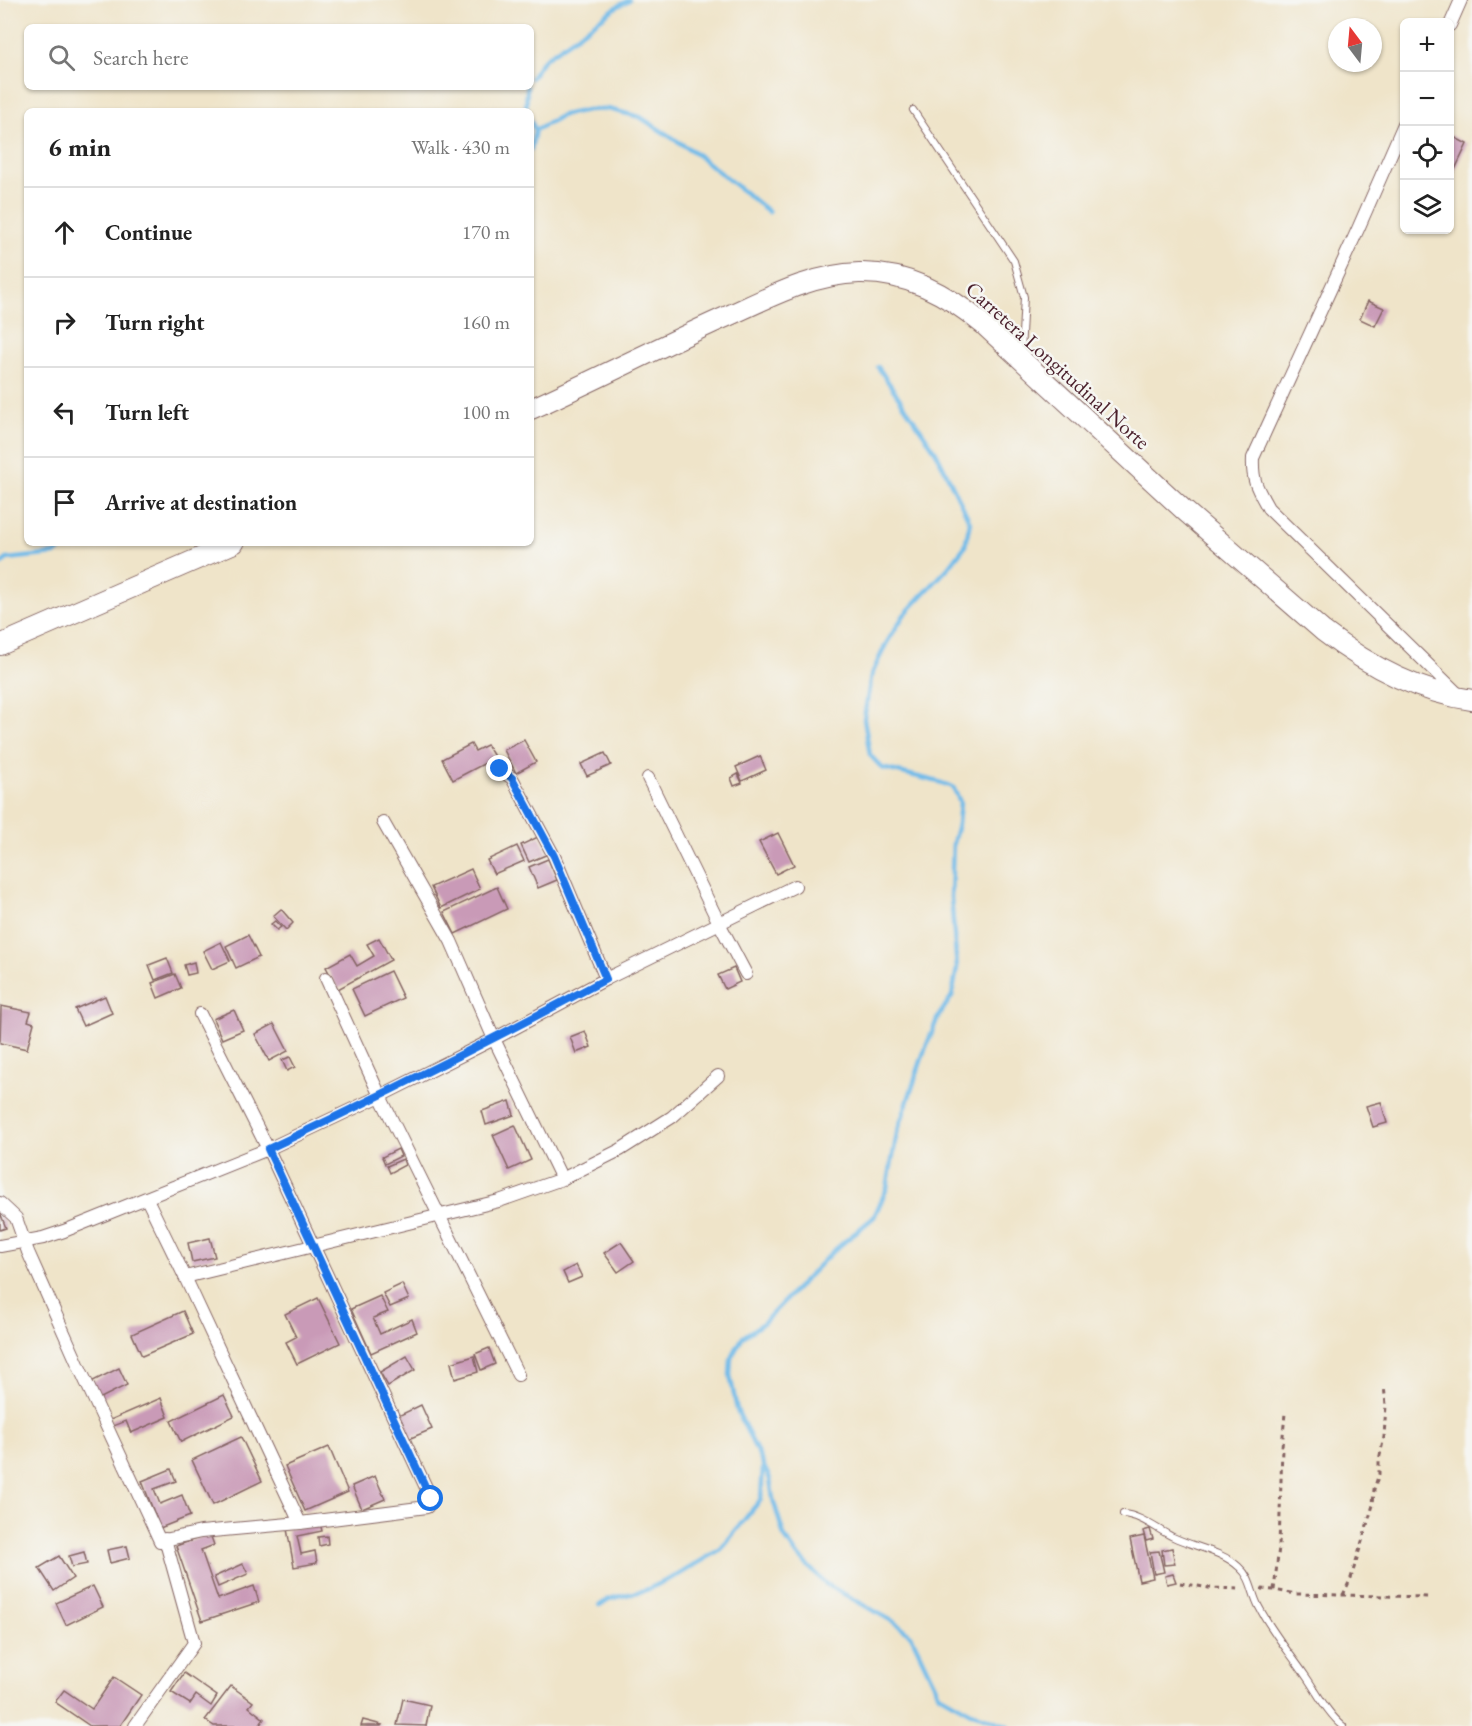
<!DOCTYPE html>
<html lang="en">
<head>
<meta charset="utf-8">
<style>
	:root { --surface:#fff; --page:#f2f2f2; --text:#222; --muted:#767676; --line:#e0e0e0 }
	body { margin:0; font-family:"EB Garamond",serif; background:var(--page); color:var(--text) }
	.controls { position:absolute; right:18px; top:18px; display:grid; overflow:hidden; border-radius:9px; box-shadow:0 2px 4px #0004 }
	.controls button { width:54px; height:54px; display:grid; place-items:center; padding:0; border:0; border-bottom:2px solid var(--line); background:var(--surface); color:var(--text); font:30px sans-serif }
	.compass { position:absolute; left:1328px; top:18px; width:54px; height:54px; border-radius:50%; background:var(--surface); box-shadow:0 2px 4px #0004; rotate:344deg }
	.stop { position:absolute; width:18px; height:18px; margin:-14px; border:4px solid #1a73e8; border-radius:50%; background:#fff }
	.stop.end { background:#1a73e8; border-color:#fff; box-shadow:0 2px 6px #0008 }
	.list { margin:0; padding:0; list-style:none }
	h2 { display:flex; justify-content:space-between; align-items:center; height:78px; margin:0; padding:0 24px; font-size:26px }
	h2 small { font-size:20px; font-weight:400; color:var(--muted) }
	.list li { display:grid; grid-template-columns:39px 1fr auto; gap:18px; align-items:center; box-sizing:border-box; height:90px; padding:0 24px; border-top:2px solid var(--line) }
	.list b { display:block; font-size:22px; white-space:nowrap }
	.list em { font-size:20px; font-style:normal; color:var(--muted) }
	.icon { flex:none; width:33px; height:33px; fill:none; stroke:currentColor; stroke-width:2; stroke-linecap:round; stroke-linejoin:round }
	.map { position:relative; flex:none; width:1472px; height:1726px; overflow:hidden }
	.search { position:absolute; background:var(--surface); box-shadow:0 2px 4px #0004; left:24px; top:24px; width:510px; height:66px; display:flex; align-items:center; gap:15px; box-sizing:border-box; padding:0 21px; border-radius:9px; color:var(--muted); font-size:22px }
	.panel { position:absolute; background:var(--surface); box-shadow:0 2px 4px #0004; left:24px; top:108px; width:510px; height:438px; border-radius:9px }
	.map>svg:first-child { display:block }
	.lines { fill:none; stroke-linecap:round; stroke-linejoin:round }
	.stream { stroke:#71bbe9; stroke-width:4.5 }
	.building { fill:#c99ab7 }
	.lane-casing { stroke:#846462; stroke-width:8 }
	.street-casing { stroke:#846462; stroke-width:14 }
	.primary-casing { stroke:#846462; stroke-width:22 }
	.path { stroke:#846462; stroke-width:3; stroke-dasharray:4.5 4.5; stroke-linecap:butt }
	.lane { stroke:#fff; stroke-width:6 }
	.street { stroke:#fff; stroke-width:12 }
	.primary { stroke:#fff; stroke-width:20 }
	.route { stroke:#1a73e8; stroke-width:8 }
	.labels { text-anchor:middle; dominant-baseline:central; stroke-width:5; stroke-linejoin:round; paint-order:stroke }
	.street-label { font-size:21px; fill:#4a1f2b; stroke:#f6f6f2 }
</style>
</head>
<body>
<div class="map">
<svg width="1472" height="1726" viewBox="0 0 1472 1726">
	<rect width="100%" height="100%" fill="#f6f6f2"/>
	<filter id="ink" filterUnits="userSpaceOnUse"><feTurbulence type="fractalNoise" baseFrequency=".0167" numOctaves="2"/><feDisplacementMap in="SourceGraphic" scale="12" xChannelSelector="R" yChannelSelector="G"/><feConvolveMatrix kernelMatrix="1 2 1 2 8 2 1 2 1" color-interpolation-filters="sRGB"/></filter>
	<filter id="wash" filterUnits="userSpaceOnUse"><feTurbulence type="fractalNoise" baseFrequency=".008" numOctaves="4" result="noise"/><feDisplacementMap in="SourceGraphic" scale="24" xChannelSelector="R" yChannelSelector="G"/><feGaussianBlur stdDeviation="1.35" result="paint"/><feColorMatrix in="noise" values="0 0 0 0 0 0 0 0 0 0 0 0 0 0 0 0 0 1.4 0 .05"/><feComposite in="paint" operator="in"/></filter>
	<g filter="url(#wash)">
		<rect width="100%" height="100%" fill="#efe4c9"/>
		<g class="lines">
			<g class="stream">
				<path d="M531,78L543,60L618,6L629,0"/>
				<path d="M526,111L527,87"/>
				<path d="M531,121L535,130L531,149"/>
				<path d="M535,130L563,115L587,110L608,109L640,117L694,152L769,212"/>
				<path d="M878,367L936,452L970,522L965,546L949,567L904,615L886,644L871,676L864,719L870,755L882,768L939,782L953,787L960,802L958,824L953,843L951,898L957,968L952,996L938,1017L924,1052L897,1133L887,1188L874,1217L831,1253L763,1323L743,1337L731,1358L730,1375L737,1410L770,1479L773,1499L784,1536L797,1555L826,1584L894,1622L911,1635L939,1694L971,1712L1009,1726"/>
				<path d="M0,565L7,559L55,554L68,543"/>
				<path d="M600,1605L609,1599L646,1590L678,1575L721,1549L761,1499L763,1466"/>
			</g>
		</g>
		<g id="blocks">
			<g class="building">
				<path d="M1450,135L1467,144L1450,180Z"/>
				<path d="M1368,301L1384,308L1375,326L1360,319Z"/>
				<path d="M524,740L536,762L516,773L504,750Z"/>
				<path d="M471,744L475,751L487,745L495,758L453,780L442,759Z"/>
				<path d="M605,753L611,765L587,776L581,764Z"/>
				<path d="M760,756L766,770L742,781L736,767Z"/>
				<path d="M738,774L742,783L734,786L731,778Z"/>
				<path d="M778,833L794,865L776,874L759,842Z"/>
				<path d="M540,836L548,854L529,862L521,845Z"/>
				<path d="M517,846L524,861L494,874L487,860Z"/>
				<path d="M548,859L557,880L538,888L529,867Z"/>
				<path d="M471,869L480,889L441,908L431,887Z"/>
				<path d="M497,887L507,909L455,934L444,912Z"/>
				<path d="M281,909L293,923L286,930L273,916Z"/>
				<path d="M275,921L281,927L277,930L271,924Z"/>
				<path d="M248,935L259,957L236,968L226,946Z"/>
				<path d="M379,938L391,960L338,989L326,967L350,954L357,966L374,956L367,944Z"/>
				<path d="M221,942L230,961L212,969L203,951Z"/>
				<path d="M167,958L173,973L155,980L149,965Z"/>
				<path d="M194,962L196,973L187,975L184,965Z"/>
				<path d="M734,968L740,982L725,989L718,975Z"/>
				<path d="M390,971L403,998L365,1016L352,989Z"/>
				<path d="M175,974L181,988L158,998L152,983Z"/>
				<path d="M105,996L112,1013L83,1026L75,1009Z"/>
				<path d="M1,1006L31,1012L28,1021L34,1023L27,1049L0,1043Z"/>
				<path d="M234,1010L243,1030L222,1039L213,1019Z"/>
				<path d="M274,1024L288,1051L269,1061L255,1034Z"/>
				<path d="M585,1031L591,1047L576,1053L570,1037Z"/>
				<path d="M290,1057L295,1067L287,1071L282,1060Z"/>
				<path d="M510,1101L514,1115L486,1125L482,1111Z"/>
				<path d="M1381,1102L1387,1123L1373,1127L1366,1106Z"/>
				<path d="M515,1125L531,1160L509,1170L493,1135Z"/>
				<path d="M398,1149L401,1156L385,1164L382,1157Z"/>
				<path d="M403,1159L405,1165L390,1173L387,1166Z"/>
				<path d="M0,1212L6,1228L0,1230Z"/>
				<path d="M210,1238L215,1257L192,1262L188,1243Z"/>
				<path d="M621,1242L634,1261L618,1272L604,1253Z"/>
				<path d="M576,1265L582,1277L568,1283L563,1272Z"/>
				<path d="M402,1284L409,1299L390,1307L383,1293Z"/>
				<path d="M380,1296L388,1312L373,1318L380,1334L412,1319L417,1332L371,1353L351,1309Z"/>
				<path d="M318,1298L340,1343L297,1364L286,1342L296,1337L285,1314Z"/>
				<path d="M183,1311L193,1334L142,1356L132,1334Z"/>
				<path d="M489,1348L495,1364L481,1370L475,1354Z"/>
				<path d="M407,1356L415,1370L388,1386L380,1372Z"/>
				<path d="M474,1356L478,1372L455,1379L451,1363Z"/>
				<path d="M119,1368L127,1385L99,1399L91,1382Z"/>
				<path d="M224,1395L234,1416L181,1442L171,1421Z"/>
				<path d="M161,1398L168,1417L131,1433L126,1421L113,1426L110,1420Z"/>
				<path d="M421,1405L432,1429L406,1440L396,1417Z"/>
				<path d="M241,1437L262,1481L213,1505L192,1460Z"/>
				<path d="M329,1447L348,1492L305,1511L285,1466Z"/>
				<path d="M171,1469L176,1481L154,1489L160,1504L182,1495L190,1516L160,1528L142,1481Z"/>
				<path d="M375,1476L385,1499L362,1509L352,1486Z"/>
				<path d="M320,1523L322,1531L297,1536L301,1554L315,1551L317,1563L294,1567L287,1529Z"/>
				<path d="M1150,1529L1153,1539L1146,1541L1143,1531Z"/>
				<path d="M210,1534L214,1545L201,1550L218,1599L254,1586L259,1602L202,1621L176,1546Z"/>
				<path d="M327,1536L328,1544L319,1546L318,1537Z"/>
				<path d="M1144,1536L1153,1578L1139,1581L1130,1539Z"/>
				<path d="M127,1546L130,1558L110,1563L107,1550Z"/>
				<path d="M1172,1548L1175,1564L1164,1565L1162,1550Z"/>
				<path d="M1159,1551L1164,1572L1154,1574L1150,1552Z"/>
				<path d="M84,1552L87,1564L72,1567L69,1556Z"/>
				<path d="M59,1556L73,1578L54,1591L39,1568Z"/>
				<path d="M243,1564L248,1574L218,1587L214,1577Z"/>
				<path d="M1173,1574L1176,1582L1167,1584L1165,1576Z"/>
				<path d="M93,1586L103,1607L66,1625L56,1603Z"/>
				<path d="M184,1673L217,1696L211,1706L196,1695L190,1704L171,1692Z"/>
				<path d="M114,1677L141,1695L120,1726H90L55,1702L64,1690L92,1709Z"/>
				<path d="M231,1686L253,1702L249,1707L264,1719L259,1726H214L205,1720Z"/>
				<path d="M403,1699L430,1705L426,1726L397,1725Z"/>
				<path d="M363,1720L382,1725L381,1726H361Z"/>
			</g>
		</g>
	</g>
	<g filter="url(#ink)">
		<use href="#blocks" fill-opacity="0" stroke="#846462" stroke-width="1.5"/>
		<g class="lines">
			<g class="lane-casing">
				<g id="lane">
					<path d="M913,110L1014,261L1024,297L1021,352"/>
					<path d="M1123,1514C1140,1515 1158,1530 1173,1537C1194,1547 1222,1551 1239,1567C1252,1578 1251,1592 1259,1607C1272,1632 1289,1652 1305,1675C1317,1692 1327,1713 1343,1726"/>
				</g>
			</g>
			<g class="street-casing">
				<g id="street">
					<path d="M1450,25L1461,0"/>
					<path d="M1404,124L1358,229L1253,458C1252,481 1257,488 1268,508L1459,695"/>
					<path d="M499,769L512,778L554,856L606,979"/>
					<path d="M648,778L719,923L746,974"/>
					<path d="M383,822L451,941L494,1039L562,1179"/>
					<path d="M326,978L380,1096L518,1375"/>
					<path d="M147,1199L185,1277L300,1523"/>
					<path d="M0,1203L16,1218L28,1252L81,1371L160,1541L201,1532L300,1523L427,1507L430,1503V1496L268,1149L200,1014"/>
					<path d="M0,1246L43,1238L64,1231L268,1149L380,1096L494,1039L606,979L795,886"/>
					<path d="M185,1277L499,1201L562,1179L620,1150L672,1117L718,1076"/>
					<path d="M135,1726L194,1643L165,1539"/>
				</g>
			</g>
			<g class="primary-casing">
				<g id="primary">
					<path d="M531,409C595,380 657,348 721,319C764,300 811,274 859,273C907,272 947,294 983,324L1185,511L1323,631C1367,665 1416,692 1472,700"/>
					<path d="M0,645L234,543"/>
				</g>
			</g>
			<g class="path">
				<path d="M1180,1583L1209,1588L1242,1589"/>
				<path d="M1261,1589L1274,1590L1296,1594L1430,1597"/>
				<path d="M1274,1590L1279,1547L1282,1447L1285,1413"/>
				<path d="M1343,1595L1351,1578L1373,1505L1374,1489L1379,1474V1460L1384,1437L1386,1405L1384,1386"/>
			</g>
			<use href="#lane" class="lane"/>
			<use href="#street" class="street"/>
			<use href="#primary" class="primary"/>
		</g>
	</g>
	<g class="lines" filter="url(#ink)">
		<path class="route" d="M431,1499L268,1149C383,1095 494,1039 606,979L554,856L512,778L500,769"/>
	</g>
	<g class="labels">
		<g class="street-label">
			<text transform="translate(1058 365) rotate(42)">Carretera Longitudinal Norte</text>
		</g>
	</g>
</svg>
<div class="controls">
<button>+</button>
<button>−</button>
<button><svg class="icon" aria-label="locate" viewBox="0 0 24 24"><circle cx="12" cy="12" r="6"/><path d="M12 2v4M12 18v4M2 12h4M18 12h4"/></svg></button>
<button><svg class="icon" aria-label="layers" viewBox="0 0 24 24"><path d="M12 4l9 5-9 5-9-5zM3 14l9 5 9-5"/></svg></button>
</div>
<svg class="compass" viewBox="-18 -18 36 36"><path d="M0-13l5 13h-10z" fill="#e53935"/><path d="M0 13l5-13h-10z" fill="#767676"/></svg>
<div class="stop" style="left:431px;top:1499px"></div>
<div class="stop end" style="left:500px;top:769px"></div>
<div class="search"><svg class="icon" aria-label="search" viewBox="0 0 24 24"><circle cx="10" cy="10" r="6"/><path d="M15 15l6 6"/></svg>Search here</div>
<section class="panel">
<h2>6 min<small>Walk · 430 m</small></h2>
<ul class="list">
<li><svg class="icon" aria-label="ahead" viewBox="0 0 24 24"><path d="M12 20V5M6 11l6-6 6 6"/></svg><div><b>Continue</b></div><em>170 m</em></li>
<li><svg class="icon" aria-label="right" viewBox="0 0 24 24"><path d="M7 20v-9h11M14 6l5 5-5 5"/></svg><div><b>Turn right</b></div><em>160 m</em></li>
<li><svg class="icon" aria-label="left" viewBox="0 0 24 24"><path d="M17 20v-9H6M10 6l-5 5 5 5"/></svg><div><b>Turn left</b></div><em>100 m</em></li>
<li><svg class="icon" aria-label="arrive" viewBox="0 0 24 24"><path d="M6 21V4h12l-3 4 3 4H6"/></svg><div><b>Arrive at destination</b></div></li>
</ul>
</section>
</div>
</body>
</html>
